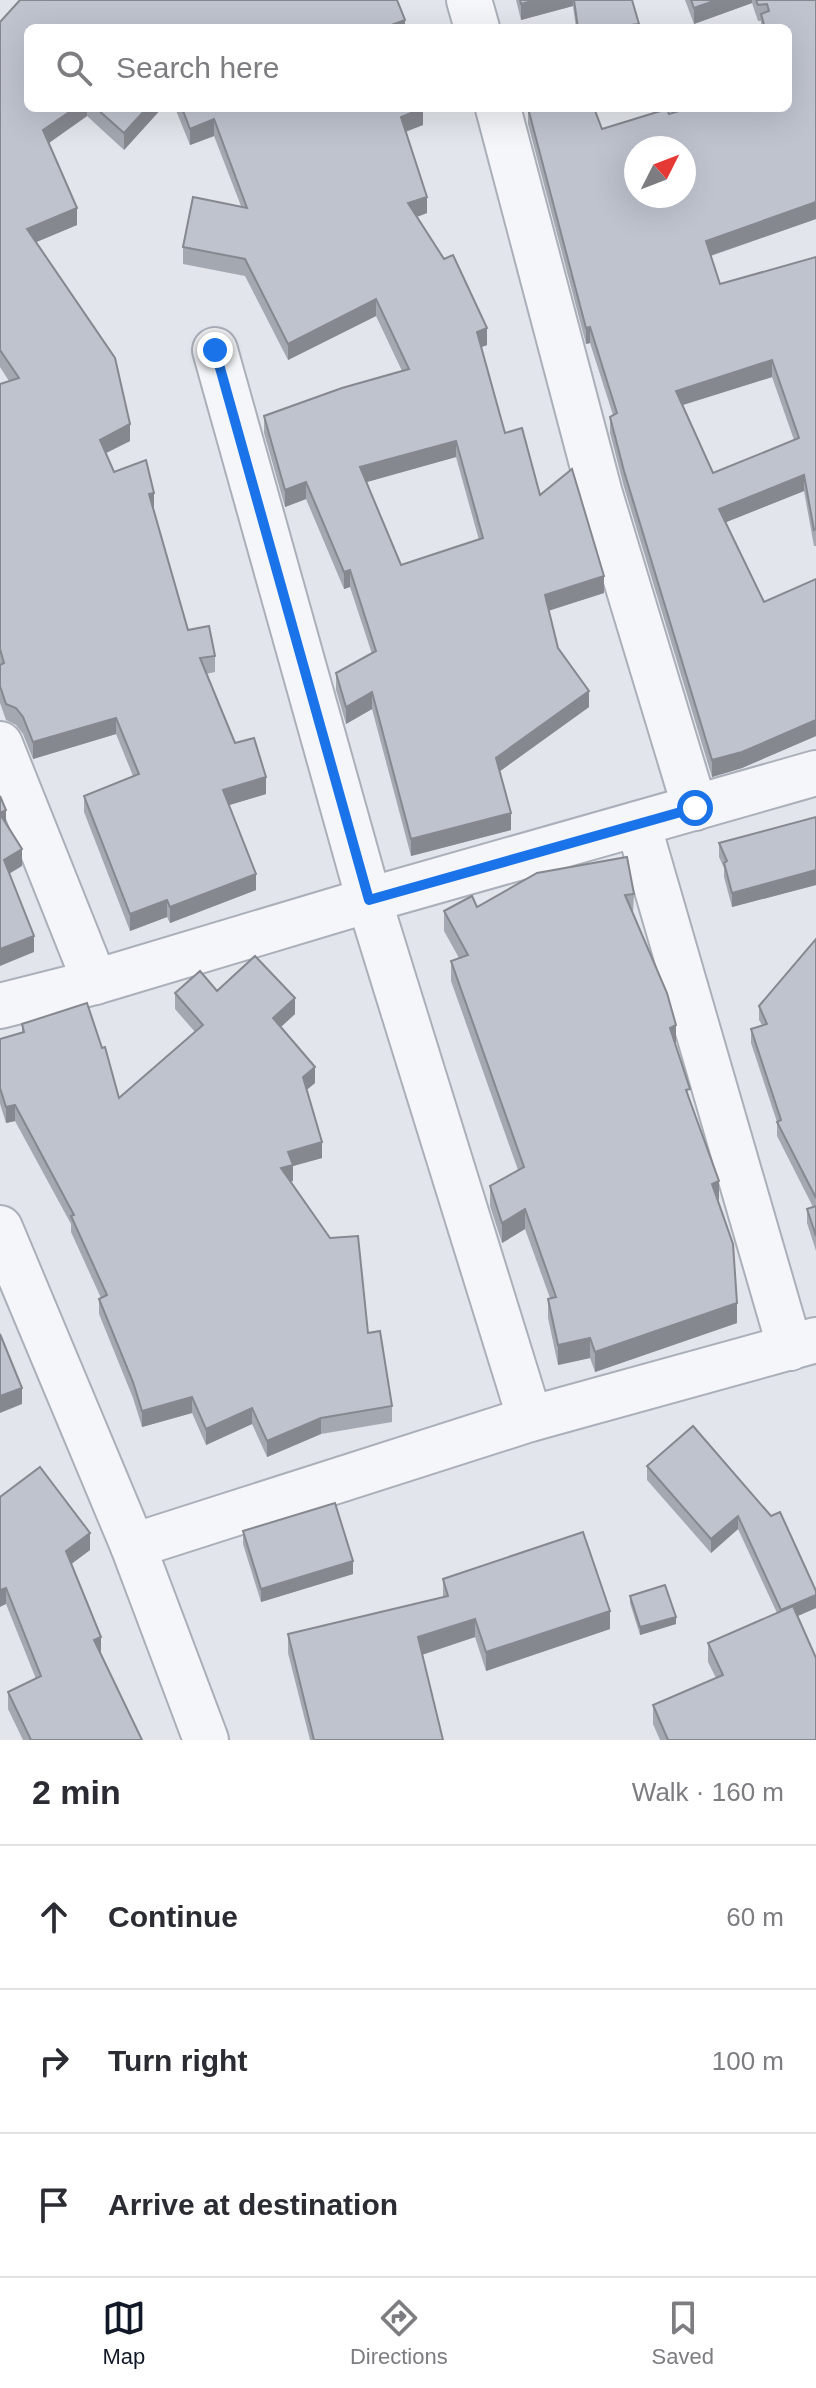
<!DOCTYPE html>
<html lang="en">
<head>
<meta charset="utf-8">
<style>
	:root { --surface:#fff; --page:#f7f7f7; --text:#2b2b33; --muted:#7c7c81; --line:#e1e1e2; --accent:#111827 }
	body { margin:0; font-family:Arial,sans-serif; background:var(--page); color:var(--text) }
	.compass { position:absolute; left:624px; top:136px; width:72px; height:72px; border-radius:50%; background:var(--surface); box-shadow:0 8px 32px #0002; rotate:48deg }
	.stop { position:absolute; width:24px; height:24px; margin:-18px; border:6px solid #1a73e8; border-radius:50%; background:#fff }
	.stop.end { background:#1a73e8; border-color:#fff; box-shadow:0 2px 8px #0008 }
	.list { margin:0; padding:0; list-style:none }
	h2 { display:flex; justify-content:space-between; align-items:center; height:104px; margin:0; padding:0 32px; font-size:34px }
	h2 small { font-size:26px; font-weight:400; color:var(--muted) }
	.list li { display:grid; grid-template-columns:52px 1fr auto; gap:24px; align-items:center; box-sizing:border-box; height:144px; padding:0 32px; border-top:2px solid var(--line) }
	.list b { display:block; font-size:30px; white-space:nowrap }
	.list em { font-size:26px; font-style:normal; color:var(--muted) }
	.icon { flex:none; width:44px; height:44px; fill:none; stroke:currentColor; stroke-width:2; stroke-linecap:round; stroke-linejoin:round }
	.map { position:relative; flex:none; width:816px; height:1740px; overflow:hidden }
	.search { position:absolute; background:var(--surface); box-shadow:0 8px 32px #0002; left:24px; right:24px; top:24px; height:88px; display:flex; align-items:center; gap:20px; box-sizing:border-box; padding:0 28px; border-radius:12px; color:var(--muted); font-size:30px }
	.sheet { height:536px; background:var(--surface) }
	nav { display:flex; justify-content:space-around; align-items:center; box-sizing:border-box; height:112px; border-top:2px solid var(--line); background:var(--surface); font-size:22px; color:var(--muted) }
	nav a { display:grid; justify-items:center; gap:4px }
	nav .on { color:var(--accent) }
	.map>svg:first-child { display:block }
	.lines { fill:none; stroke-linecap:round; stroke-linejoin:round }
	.street-casing { stroke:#abafb9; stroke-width:48 }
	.street { stroke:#f5f6f9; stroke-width:44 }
	.wall { fill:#a4a8b1; fill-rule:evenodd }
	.shaded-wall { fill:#868890 }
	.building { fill:#bfc3ce; stroke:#868890; stroke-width:2; fill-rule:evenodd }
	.route { stroke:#1a73e8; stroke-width:10 }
</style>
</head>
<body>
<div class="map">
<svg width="816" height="1740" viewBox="0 0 816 1740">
	<rect width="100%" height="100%" fill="#e2e5eb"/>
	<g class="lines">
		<g class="street-casing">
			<g id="street">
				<path d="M469,0L477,28"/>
				<path d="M498,108L600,494L695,808"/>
				<path d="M215,350L369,900L530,1419"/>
				<path d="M0,744L95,982"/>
				<path d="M638,824L790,1348"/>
				<path d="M0,1006L95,982L369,900L816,773"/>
				<path d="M0,1228L133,1546L206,1740"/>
				<path d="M133,1546L530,1419L816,1340"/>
			</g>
		</g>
		<use href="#street" class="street"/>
	</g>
	<g class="wall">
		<path d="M516,0H632L639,24V28H576L573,6L521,20Z"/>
		<path d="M685,0H816V219L711,256L720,284L816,257V546H814L804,491L726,522L764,602L816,580V736L742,768L712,777L624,487L610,433V417L613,415L590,343L586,344L528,124V108H594L602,129L667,109L669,114L689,108H788V28H761V21H758L752,3L694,24ZM636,148H684V196H636ZM772,377L794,440L713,473L683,405Z"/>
		<path d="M0,22L405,28L28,108H162L124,150L87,116L49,143L77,225L36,242L130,441L106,453L114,472L154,510L188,630L215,656V672L206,674L235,743L266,794L229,805L256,890L170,923L167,917L130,931L84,812V796L133,776L116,734L33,759L23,734L16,725L6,720L0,703V384L9,381L0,367Z"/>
		<path d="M175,108H423V125L406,132L427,213L417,217L487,345L481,347L505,433L540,495L604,593L549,610L558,648L589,707L500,771L511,830L411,856L372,709L346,724L336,690V673L372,654L350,587L344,589L306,499L285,507L264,433V416L402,371L376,316L288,360L245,276L183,264V247L241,206L214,136L190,145ZM456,457L479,540L401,565L366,482Z"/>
		<path d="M719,843L816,885L732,907L724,877V868L719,857Z"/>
		<path d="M634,894L633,914L676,1045L690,1101L718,1201L737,1323L595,1372L590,1358L558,1365L548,1318V1299L550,1298L525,1229L502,1243L490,1206V1186L518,1170L451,981V961L459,958L444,931V911Z"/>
		<path d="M816,939V1251L807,1223V1209L813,1207L777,1136V1122L751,1043V1029L762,1025L759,1020V1006Z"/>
		<path d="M217,991L295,1014L281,1027L315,1083L306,1090L322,1158L293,1166V1181H290L368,1333L392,1406V1422L321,1434L267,1457L252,1424L206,1445L192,1413L142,1427L133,1398L99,1314V1299L101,1298L71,1232V1224L15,1121L6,1123L0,1104V1039L22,1032V1024L119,1098L195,1032L175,1009V993Z"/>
		<path d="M693,1426L816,1608L798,1616L816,1740H660L653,1724V1705L716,1678L708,1662V1643L777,1613L738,1529L711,1553L647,1480V1466Z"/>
		<path d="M0,1497L90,1550L71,1564L101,1654L142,1740H23L8,1709V1692L36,1679L6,1604Z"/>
		<path d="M243,1531L353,1574L261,1602L243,1544Z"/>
		<path d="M443,1579L610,1629L486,1671L475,1637L422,1655L443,1740H310L288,1653V1634L443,1597Z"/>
		<path d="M630,1596L676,1624L640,1635L630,1603Z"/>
	</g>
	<g class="shaded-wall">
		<path d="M535,0H573V6L521,20V4Z"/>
		<path d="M716,0H752V3L694,24V8Z"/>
		<path d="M405,20V28H391V25Z"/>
		<path d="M75,108H87V116L43,147V130Z"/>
		<path d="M147,108H162L124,150V133Z"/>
		<path d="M423,109V125L401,133V117Z"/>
		<path d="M214,119V136L190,145V129Z"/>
		<path d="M427,197V213L408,220V203Z"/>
		<path d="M816,202V219L706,257V241Z"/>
		<path d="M77,208V225L27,246V229Z"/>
		<path d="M376,299V316L288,360V344Z"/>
		<path d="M590,327V343L586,344V328Z"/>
		<path d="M487,328V345L477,349V332Z"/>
		<path d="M772,360V377L676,407V391Z"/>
		<path d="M130,424V441L100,456V440Z"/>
		<path d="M456,441V457L360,484V467Z"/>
		<path d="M804,475V491L719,525V509Z"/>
		<path d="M306,482V499L285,507V490Z"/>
		<path d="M154,493V510L149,494Z"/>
		<path d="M350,570V587L344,589V572Z"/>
		<path d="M604,576V593L545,612V595Z"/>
		<path d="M589,691V707L496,774V758Z"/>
		<path d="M372,692V709L346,724V707Z"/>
		<path d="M116,718V734L33,759V742Z"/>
		<path d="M816,720V736L742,768L712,777V760Z"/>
		<path d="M266,777V794L223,807V790Z"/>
		<path d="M6,810V827L0,813Z"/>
		<path d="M511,813V830L411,856V839Z"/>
		<path d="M22,849V866L4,877V860Z"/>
		<path d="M816,870V885L732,907V893Z"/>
		<path d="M256,874V890L170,923V907Z"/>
		<path d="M167,900V917L130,931V914Z"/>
		<path d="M34,936V952L0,966V949Z"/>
		<path d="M295,998V1014L273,1034V1018Z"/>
		<path d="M676,1025V1045L670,1028Z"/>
		<path d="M315,1067V1083L303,1093V1077Z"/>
		<path d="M15,1105V1121L6,1123V1107Z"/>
		<path d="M322,1142V1158L293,1166V1181L281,1184V1168L288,1152Z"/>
		<path d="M719,1181V1201L712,1184Z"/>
		<path d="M525,1209V1229L502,1243V1223Z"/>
		<path d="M737,1303V1323L595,1372V1352Z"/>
		<path d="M590,1338V1358L558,1365V1345Z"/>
		<path d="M22,1388V1404L0,1413V1396Z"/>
		<path d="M192,1397V1413L142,1427V1411Z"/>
		<path d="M252,1408V1424L206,1445V1429Z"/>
		<path d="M321,1418V1434L267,1457V1441Z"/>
		<path d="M738,1516V1529L711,1553V1539Z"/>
		<path d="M90,1533V1550L66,1568V1551Z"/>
		<path d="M353,1561V1574L261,1602V1589Z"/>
		<path d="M6,1588V1604L0,1607V1590Z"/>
		<path d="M816,1595V1608L781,1623V1610Z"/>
		<path d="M610,1611V1629L486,1671V1652Z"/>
		<path d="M676,1617V1624L640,1635V1627Z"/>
		<path d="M475,1619V1637L418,1656V1637Z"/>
		<path d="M101,1637V1653L94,1656V1640Z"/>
	</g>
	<g class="building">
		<path d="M20,0H397L405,20L391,25L392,28H28V108H75L43,130L77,208L27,229L115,358L130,424L100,440L114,472L146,460L154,493L149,494L188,630L209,626L215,656L200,658L235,743L254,738L266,777L223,790L256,874L170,907L167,900L130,914L84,796L139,774L116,718L33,742L23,717L16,708L6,704L0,686V665L4,663L0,649V384L19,378L0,350V22Z"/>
		<path d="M520,0H535L521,4Z"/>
		<path d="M574,0H632L639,24L606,28H578Z"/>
		<path d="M691,0H716L694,8Z"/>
		<path d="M756,0H816V202L706,241L720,284L816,257V529L814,530L804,475L719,509L764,602L816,579V720L742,752L712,760L624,471L610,417L617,413L590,327L586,328L528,108H594L602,129L667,109L669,114L689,108H788V28H765L761,14L769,11L767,4L758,5ZM636,148H684V196H636ZM772,360L799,438L713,473L676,391Z"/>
		<path d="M96,108H147L124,133Z"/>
		<path d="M182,108H423L401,117L427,197L408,203L444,259L453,255L487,328L477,332L505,433L522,428L540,495L572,469L604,576L545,595L558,648L589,691L496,758L511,813L411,839L372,692L346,707L336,673L376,651L350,570L344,572L306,482L285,490L264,416L342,388L409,369L376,299L288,344L245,259L183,247L193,197L247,208L214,119L190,129ZM456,441L483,538L401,565L360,467Z"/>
		<path d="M0,796L6,810L0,813Z"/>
		<path d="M0,814L22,849L4,860L34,936L0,949Z"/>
		<path d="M816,817V870L732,893L724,863L727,861L719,843Z"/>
		<path d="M627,857L634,894L625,895L667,993L676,1025L670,1028L690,1089L686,1090L719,1181L712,1184L733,1244L737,1303L595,1352L590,1338L558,1345L548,1299L556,1297L525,1209L502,1223L490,1186L524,1167L451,961L468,955L444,911L472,896L477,907L537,873Z"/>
		<path d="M816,939V1198L777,1122L781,1120L751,1029L767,1024L759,1006Z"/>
		<path d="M255,956L295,998L273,1018L315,1067L303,1077L322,1142L288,1152L293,1165L281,1168L330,1238L358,1236L368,1333L380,1331L392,1406L321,1418L267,1441L252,1408L206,1429L192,1397L142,1411L133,1382L99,1299L107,1295L71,1216L74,1215L15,1105L6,1107L0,1088V1039L24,1032L22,1024L87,1003L102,1048L105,1047L119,1098L203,1025L175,993L200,971L217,991Z"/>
		<path d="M816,1206V1236L807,1209Z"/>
		<path d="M0,1334L22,1388L0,1396Z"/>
		<path d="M693,1426L771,1516L780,1512L816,1591V1595L781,1610L738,1516L711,1539L647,1466Z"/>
		<path d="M40,1467L90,1533L66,1551L101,1637L94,1640L142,1740H31L8,1692L41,1676L6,1588L0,1590V1497Z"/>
		<path d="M335,1503L353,1561L261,1589L243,1531Z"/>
		<path d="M583,1532L610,1611L486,1652L475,1619L418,1637L443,1740H314L288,1634L448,1596L443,1579Z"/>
		<path d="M665,1585L676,1617L640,1627L630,1596Z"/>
		<path d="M793,1606L816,1658V1740H668L653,1705L723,1675L708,1643Z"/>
	</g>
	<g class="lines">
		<path class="route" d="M215,350L369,900L695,808"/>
	</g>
</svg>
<svg class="compass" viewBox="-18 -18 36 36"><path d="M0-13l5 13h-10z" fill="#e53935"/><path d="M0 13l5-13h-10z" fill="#7c7c81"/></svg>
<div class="stop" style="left:695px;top:808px"></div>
<div class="stop end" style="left:215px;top:350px"></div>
<div class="search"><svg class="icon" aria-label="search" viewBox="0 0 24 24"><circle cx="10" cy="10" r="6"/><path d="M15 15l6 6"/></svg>Search here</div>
</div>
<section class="sheet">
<h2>2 min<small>Walk · 160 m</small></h2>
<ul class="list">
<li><svg class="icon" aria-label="ahead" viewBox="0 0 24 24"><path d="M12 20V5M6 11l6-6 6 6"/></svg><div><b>Continue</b></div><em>60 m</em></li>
<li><svg class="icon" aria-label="right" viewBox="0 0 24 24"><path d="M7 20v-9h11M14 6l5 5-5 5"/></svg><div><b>Turn right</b></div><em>100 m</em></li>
<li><svg class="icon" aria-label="arrive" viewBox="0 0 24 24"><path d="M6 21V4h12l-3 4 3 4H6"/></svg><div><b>Arrive at destination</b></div></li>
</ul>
</section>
<nav>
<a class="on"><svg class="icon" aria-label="map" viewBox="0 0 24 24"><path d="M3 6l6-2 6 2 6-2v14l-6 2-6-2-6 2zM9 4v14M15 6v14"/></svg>Map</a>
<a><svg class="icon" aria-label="directions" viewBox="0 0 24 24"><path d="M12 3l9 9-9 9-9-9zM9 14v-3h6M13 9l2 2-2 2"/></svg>Directions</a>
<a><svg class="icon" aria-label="saved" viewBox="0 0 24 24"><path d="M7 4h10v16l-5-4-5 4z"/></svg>Saved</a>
</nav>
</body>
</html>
